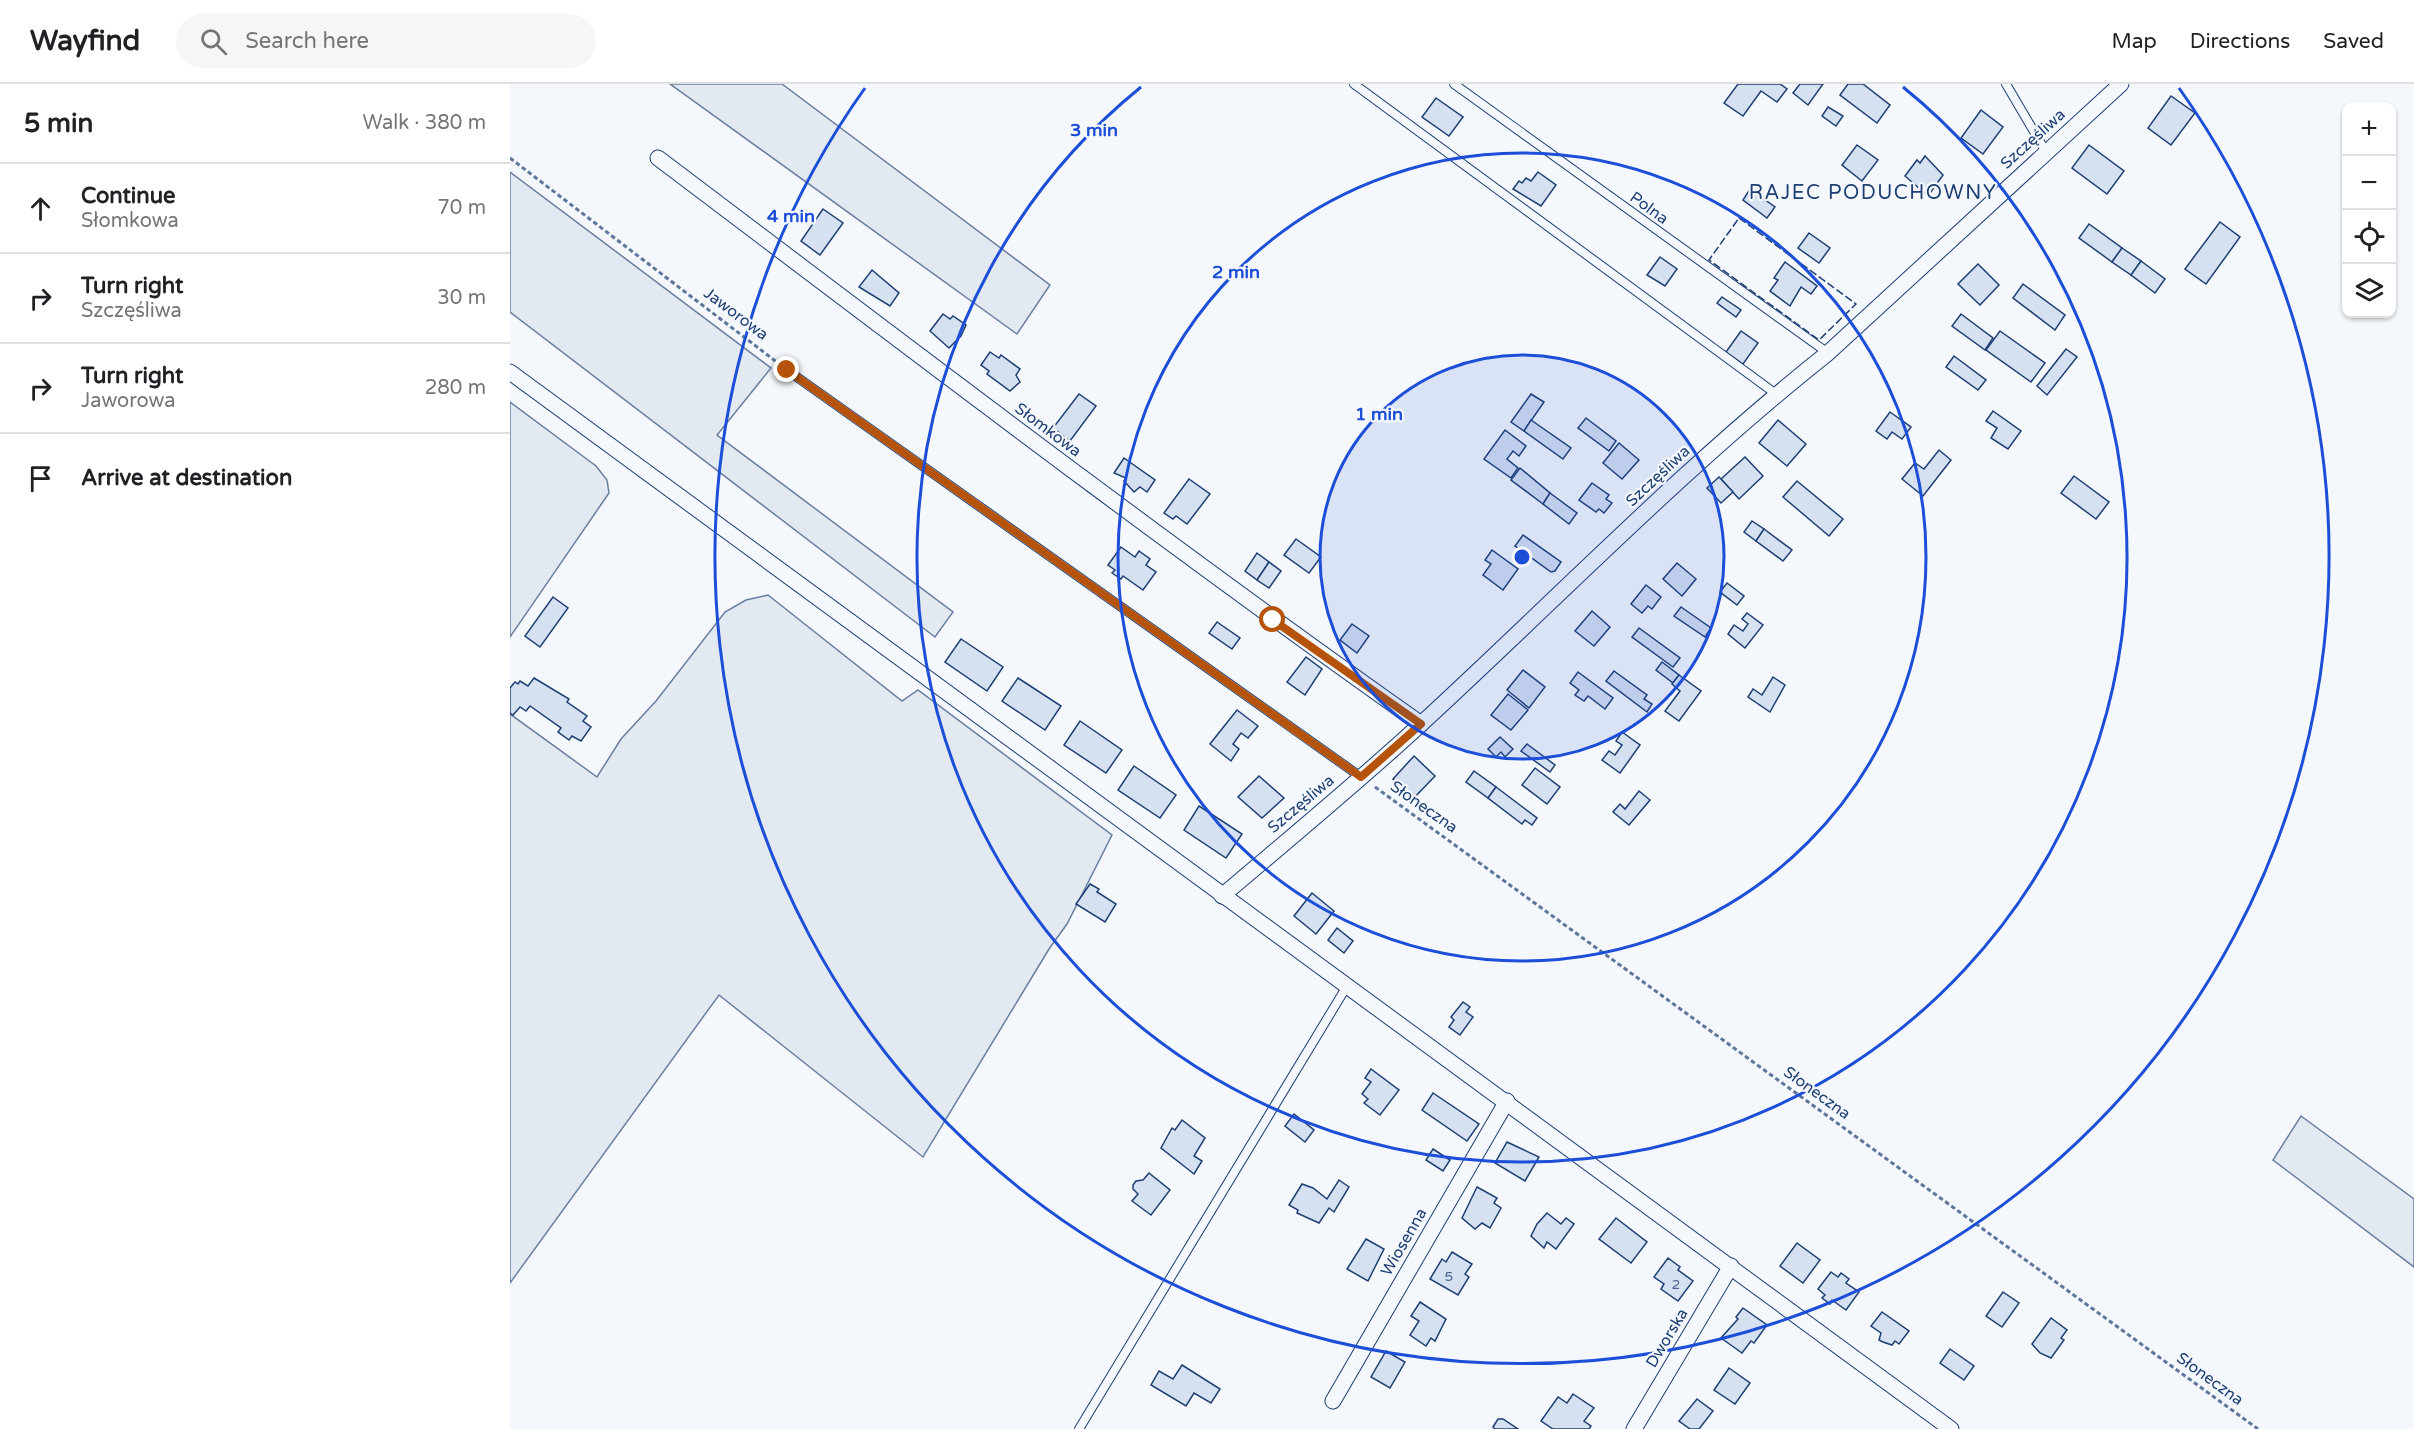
<!DOCTYPE html>
<html lang="en">
<head>
<meta charset="utf-8">
<style>
	:root { --surface:#fff; --page:#f6f6f6; --text:#202124; --muted:#757577; --line:#e0e0e0 }
	body { margin:0; font-family:"Varela Round",sans-serif; background:var(--page); color:var(--text) }
	.controls { position:absolute; right:18px; top:18px; display:grid; overflow:hidden; border-radius:12px; box-shadow:0 2px 4px #0004 }
	.controls button { width:54px; height:54px; display:grid; place-items:center; padding:0; border:0; border-bottom:2px solid var(--line); background:var(--surface); color:var(--text); font:30px sans-serif }
	.stop { position:absolute; width:18px; height:18px; margin:-14px; border:4px solid #b45309; border-radius:50%; background:#fff }
	.stop.end { background:#b45309; border-color:#fff; box-shadow:0 2px 6px #0008 }
	.list { margin:0; padding:0; list-style:none }
	h2 { display:flex; justify-content:space-between; align-items:center; height:78px; margin:0; padding:0 24px; font-size:26px }
	h2 small { font-size:20px; font-weight:400; color:var(--muted) }
	.list li { display:grid; grid-template-columns:39px 1fr auto; gap:18px; align-items:center; box-sizing:border-box; height:90px; padding:0 24px; border-top:2px solid var(--line) }
	.list b { display:block; font-size:22px; white-space:nowrap }
	.list p { margin:0; font-size:20px; white-space:nowrap; color:var(--muted) }
	.list em { font-size:20px; font-style:normal; color:var(--muted) }
	.icon { flex:none; width:33px; height:33px; fill:none; stroke:currentColor; stroke-width:2; stroke-linecap:round; stroke-linejoin:round }
	.map { position:relative; flex:none; width:1904px; height:1345px; overflow:hidden }
	header { display:flex; align-items:center; gap:36px; box-sizing:border-box; height:84px; padding:0 30px; background:var(--surface); border-bottom:2px solid var(--line) }
	header strong { font-size:28px }
	nav { display:flex; gap:33px; margin-inline-start:auto; font-size:21px }
	.search { width:420px; height:54px; background:var(--page); display:flex; align-items:center; gap:15px; box-sizing:border-box; padding:0 21px; border-radius:33px; color:var(--muted); font-size:22px }
	main { display:flex }
	aside { flex:1; background:var(--surface) }
	.map>svg:first-child { display:block }
	.green { fill:#e3e9f0; stroke:#687fa3; stroke-width:1.5 }
	.building { fill:#d5e0f0; stroke:#1d3f73; stroke-width:1.5 }
	.lines { fill:none; stroke-linecap:round; stroke-linejoin:round }
	.service-casing { stroke:#1d3f73; stroke-width:10 }
	.minor-casing { stroke:#1d3f73; stroke-width:17 }
	.path { stroke:#5e769c; stroke-width:3; stroke-dasharray:4.5 3; stroke-linecap:butt }
	.service { stroke:#f4f7fb; stroke-width:8 }
	.minor { stroke:#f4f7fb; stroke-width:15 }
	.fence { stroke:#1d3f73; stroke-width:1.5; stroke-dasharray:8 3; stroke-linecap:butt }
	.route { stroke:#b45309; stroke-width:8 }
	.ring { fill:none; stroke:#1d4ed8; stroke-width:3 }
	.labels { text-anchor:middle; dominant-baseline:central; stroke-width:4.5; stroke-linejoin:round; paint-order:stroke }
	.number-label { font-size:14px; fill:#4b6792 }
	.street-label { font-size:16px; fill:#1d3f73; stroke:#f4f7fb }
	.quarter-label { font-size:20px; letter-spacing:1.5px; fill:#1d3f73; stroke:#f4f7fb }
	.centre { fill:#1d4ed8; stroke:#f4f7fb; stroke-width:3 }
	.ring-label { font-size:18px; text-anchor:middle; font-weight:bold; fill:#1d4ed8; stroke:#f4f7fb; stroke-width:4.5; stroke-linejoin:round; paint-order:stroke }
</style>
</head>
<body>
<header>
<strong>Wayfind</strong>
<div class="search"><svg class="icon" aria-label="search" viewBox="0 0 24 24"><circle cx="10" cy="10" r="6"/><path d="M15 15l6 6"/></svg>Search here</div>
<nav><a>Map</a><a>Directions</a><a>Saved</a></nav>
</header>
<main>
<aside>
<h2>5 min<small>Walk · 380 m</small></h2>
<ul class="list">
<li><svg class="icon" aria-label="ahead" viewBox="0 0 24 24"><path d="M12 20V5M6 11l6-6 6 6"/></svg><div><b>Continue</b><p>Słomkowa</p></div><em>70 m</em></li>
<li><svg class="icon" aria-label="right" viewBox="0 0 24 24"><path d="M7 20v-9h11M14 6l5 5-5 5"/></svg><div><b>Turn right</b><p>Szczęśliwa</p></div><em>30 m</em></li>
<li><svg class="icon" aria-label="right" viewBox="0 0 24 24"><path d="M7 20v-9h11M14 6l5 5-5 5"/></svg><div><b>Turn right</b><p>Jaworowa</p></div><em>280 m</em></li>
<li><svg class="icon" aria-label="arrive" viewBox="0 0 24 24"><path d="M6 21V4h12l-3 4 3 4H6"/></svg><div><b>Arrive at destination</b></div></li>
</ul>
</aside>
<div class="map">
<svg width="1904" height="1345" viewBox="0 0 1904 1345">
	<rect width="100%" height="100%" fill="#f4f7fb"/>
	<g class="green">
		<path d="M160,0H272L540,201L507,250Z"/>
		<path d="M0,88L261,284L207,351L443,528L425,553L0,228Z"/>
		<path d="M0,318L86,382L97,396L99,409L0,553Z"/>
		<path d="M258,511L392,617L408,606L602,751L557,840L539,865L413,1073L209,911L0,1199V630L87,693L111,655L146,617L215,528L236,516Z"/>
		<path d="M1791,1032L1904,1115V1183L1763,1076Z"/>
	</g>
	<g class="building">
		<path d="M1228,0H1270L1277,5L1267,18L1251,7L1233,32L1214,19Z"/>
		<path d="M1290,0H1313L1298,21L1283,9Z"/>
		<path d="M1338,0H1353L1380,21L1367,39L1330,11Z"/>
		<path d="M1661,12L1685,29L1661,61L1638,44Z"/>
		<path d="M926,14L953,33L939,52L912,33Z"/>
		<path d="M1318,23L1333,32L1326,42L1312,32Z"/>
		<path d="M1471,26L1493,43L1473,70L1451,54Z"/>
		<path d="M1347,61L1368,76L1352,97L1332,81Z"/>
		<path d="M1579,61L1614,87L1597,110L1562,84Z"/>
		<path d="M1415,72L1433,91L1418,112L1395,92L1407,76L1410,79Z"/>
		<path d="M1028,88L1046,101L1031,122L1003,105L1009,97L1012,99L1016,94L1021,97Z"/>
		<path d="M1240,105L1265,123L1257,134L1233,116Z"/>
		<path d="M313,125L333,139L310,171L291,157Z"/>
		<path d="M1710,138L1730,153L1696,200L1675,185Z"/>
		<path d="M1579,140L1612,164L1602,178L1569,154Z"/>
		<path d="M1299,149L1320,164L1309,179L1288,164Z"/>
		<path d="M1612,164L1631,177L1621,191L1602,178Z"/>
		<path d="M1150,173L1167,185L1155,202L1137,191Z"/>
		<path d="M1631,177L1655,195L1645,209L1621,191Z"/>
		<path d="M1275,178L1307,202L1301,210L1291,203L1280,222L1260,207L1268,196L1264,194Z"/>
		<path d="M1468,180L1489,201L1470,221L1448,200Z"/>
		<path d="M362,186L389,209L380,222L349,203Z"/>
		<path d="M1513,200L1555,231L1545,246L1503,214Z"/>
		<path d="M1212,213L1231,226L1226,233L1207,219Z"/>
		<path d="M433,230L440,235L443,232L456,241L451,252L439,264L420,247Z"/>
		<path d="M1451,230L1483,254L1475,266L1442,242Z"/>
		<path d="M1231,247L1248,259L1233,280L1216,268Z"/>
		<path d="M1490,247L1535,279L1521,298L1476,266Z"/>
		<path d="M1556,265L1567,273L1537,311L1527,302Z"/>
		<path d="M480,268L489,274L491,271L510,285L506,291L510,298L500,307L477,290L479,287L471,281Z"/>
		<path d="M1444,272L1476,296L1468,306L1436,283Z"/>
		<path d="M569,310L586,322L560,357L543,344Z"/>
		<path d="M1021,310L1034,318L1014,347L1001,338Z"/>
		<path d="M1483,327L1511,347L1498,365L1481,354L1487,344L1476,337Z"/>
		<path d="M1380,328L1401,343L1392,355L1382,348L1377,355L1366,347Z"/>
		<path d="M1076,334L1106,357L1099,367L1068,344Z"/>
		<path d="M1021,336L1061,364L1053,375L1014,347Z"/>
		<path d="M1268,336L1296,360L1277,382L1249,359Z"/>
		<path d="M995,346L1016,362L1009,372L1003,367L997,375L1008,384L1001,394L974,375Z"/>
		<path d="M1109,359L1129,376L1112,395L1093,379Z"/>
		<path d="M1429,366L1441,376L1413,412L1392,395L1405,379L1414,385Z"/>
		<path d="M1235,373L1253,392L1229,415L1211,395Z"/>
		<path d="M614,374L645,396L637,408L630,403L624,408L614,397L616,394L604,389Z"/>
		<path d="M1010,384L1040,409L1033,420L1001,396Z"/>
		<path d="M1564,392L1599,418L1586,435L1551,409Z"/>
		<path d="M1209,393L1223,408L1211,419L1197,404Z"/>
		<path d="M679,395L700,410L677,440L666,432L663,435L654,429Z"/>
		<path d="M1287,397L1333,435L1319,452L1273,413Z"/>
		<path d="M1082,399L1099,411L1096,415L1102,419L1094,429L1089,425L1086,428L1069,416Z"/>
		<path d="M1040,409L1067,429L1059,440L1033,420Z"/>
		<path d="M1242,437L1254,445L1246,457L1234,448Z"/>
		<path d="M1254,445L1282,466L1273,477L1246,457Z"/>
		<path d="M1013,451L1051,478L1045,487L1041,488L1005,462Z"/>
		<path d="M786,455L811,473L799,489L774,471Z"/>
		<path d="M611,463L625,473L629,467L640,475L636,481L646,488L633,506L613,492L611,495L602,489L605,486L598,481Z"/>
		<path d="M982,466L1008,485L993,506L973,491L981,480L975,476Z"/>
		<path d="M747,469L759,478L747,496L735,487Z"/>
		<path d="M759,478L771,487L759,504L747,496Z"/>
		<path d="M1167,479L1186,495L1172,512L1153,495Z"/>
		<path d="M1217,499L1234,512L1227,521L1210,508Z"/>
		<path d="M1136,501L1151,513L1142,525L1138,522L1132,529L1121,520Z"/>
		<path d="M43,513L58,524L30,563L15,552Z"/>
		<path d="M1171,523L1201,544L1195,553L1164,532Z"/>
		<path d="M1082,527L1100,543L1084,562L1065,547Z"/>
		<path d="M1237,529L1253,541L1235,564L1218,550L1224,541L1233,547L1238,540L1232,535Z"/>
		<path d="M707,538L730,554L722,565L699,549Z"/>
		<path d="M842,540L859,552L847,569L830,556Z"/>
		<path d="M1129,544L1170,574L1163,583L1122,553Z"/>
		<path d="M451,555L493,583L477,607L435,578Z"/>
		<path d="M796,573L812,585L795,611L777,598Z"/>
		<path d="M1152,578L1169,591L1163,599L1146,586Z"/>
		<path d="M1013,586L1035,603L1019,624L997,606Z"/>
		<path d="M1104,587L1137,611L1134,615L1142,620L1137,628L1096,597Z"/>
		<path d="M1068,588L1103,614L1095,625L1078,612L1074,617L1065,611L1069,606L1060,599Z"/>
		<path d="M1169,591L1191,607L1169,637L1155,627L1170,607L1162,600Z"/>
		<path d="M1263,593L1275,601L1260,628L1238,613L1243,605L1252,611Z"/>
		<path d="M24,594L59,615L57,618L77,632L73,637L81,643L71,657L62,652L59,656L48,648L51,644L20,622L16,627L10,623L3,631L0,629V604L5,598L8,600L10,597L18,602Z"/>
		<path d="M508,594L551,622L535,646L492,617Z"/>
		<path d="M998,610L1018,626L1001,646L981,631Z"/>
		<path d="M727,626L748,642L738,654L731,649L723,660L729,665L721,677L700,660Z"/>
		<path d="M570,637L612,666L596,689L554,661Z"/>
		<path d="M1112,648L1130,661L1110,689L1092,676L1099,667L1105,671L1112,661L1106,657Z"/>
		<path d="M990,653L1003,665L995,673L991,668L986,673L978,665Z"/>
		<path d="M1017,660L1045,681L1040,688L1011,667Z"/>
		<path d="M904,672L925,692L903,715L883,695Z"/>
		<path d="M624,682L666,711L650,734L608,706Z"/>
		<path d="M1025,684L1050,703L1037,720L1012,701Z"/>
		<path d="M964,687L986,703L978,714L956,698Z"/>
		<path d="M749,692L774,714L752,734L728,713Z"/>
		<path d="M986,703L1027,734L1022,741L1015,736L1012,740L978,714Z"/>
		<path d="M1129,707L1140,716L1119,741L1103,728L1110,720L1115,725Z"/>
		<path d="M689,722L732,750L716,774L674,746Z"/>
		<path d="M580,800L589,805L587,808L606,820L595,838L566,820Z"/>
		<path d="M802,809L824,827L806,850L784,832Z"/>
		<path d="M827,844L843,857L834,869L818,856Z"/>
		<path d="M953,918L960,923L956,928L963,933L950,951L939,943L944,936L941,933Z"/>
		<path d="M861,985L889,1006L870,1031L854,1019L858,1015L852,1010L861,998L855,994Z"/>
		<path d="M923,1009L969,1040L957,1057L912,1026Z"/>
		<path d="M784,1030L804,1046L795,1058L775,1042Z"/>
		<path d="M672,1036L695,1054L684,1072L692,1077L684,1090L651,1064L662,1044L665,1046Z"/>
		<path d="M997,1058L1029,1073L1015,1097L985,1079Z"/>
		<path d="M923,1065L940,1076L933,1087L916,1076Z"/>
		<path d="M639,1089L660,1106L641,1131L622,1117L628,1110L623,1105V1101L626,1097L633,1096Z"/>
		<path d="M829,1096L839,1103L824,1128L819,1124L809,1139L787,1129L788,1126L779,1121L792,1100L803,1104L817,1115Z"/>
		<path d="M967,1103L987,1114L984,1119L991,1124L980,1144L972,1139L965,1145L952,1134Z"/>
		<path d="M1037,1129L1051,1140L1056,1134L1064,1140L1046,1165L1037,1158L1034,1164L1021,1152L1027,1140Z"/>
		<path d="M1106,1134L1137,1158L1121,1179L1089,1155Z"/>
		<path d="M856,1155L874,1165L858,1197L837,1185Z"/>
		<path d="M1287,1159L1310,1176L1293,1199L1270,1182Z"/>
		<path d="M942,1168L962,1180L955,1190L959,1193L948,1211L920,1195L932,1175L936,1178Z"/>
		<path d="M1158,1174L1170,1183L1168,1186L1183,1197L1168,1217L1151,1205L1154,1200L1144,1193Z"/>
		<path d="M1321,1188L1328,1193L1331,1189L1339,1195L1336,1199L1349,1208L1336,1226L1322,1216L1320,1220L1312,1214L1315,1211L1308,1205Z"/>
		<path d="M1493,1208L1509,1219L1492,1243L1476,1232Z"/>
		<path d="M910,1218L936,1235L925,1257L921,1254L916,1262L900,1251L909,1237L901,1232Z"/>
		<path d="M1233,1224L1257,1241L1244,1259L1241,1257L1232,1269L1211,1254L1228,1235L1226,1233Z"/>
		<path d="M1372,1228L1399,1247L1389,1260L1385,1257L1382,1261L1373,1258L1369,1256L1371,1249L1361,1242Z"/>
		<path d="M1541,1234L1557,1246L1551,1254L1554,1256L1541,1274L1530,1269L1522,1260Z"/>
		<path d="M1440,1265L1464,1282L1454,1296L1430,1279Z"/>
		<path d="M876,1267L895,1278L880,1304L861,1293Z"/>
		<path d="M672,1281L710,1305L701,1319L684,1309L676,1322L641,1301L649,1287L663,1295Z"/>
		<path d="M1219,1284L1240,1299L1225,1320L1204,1306Z"/>
		<path d="M1063,1310L1084,1324L1074,1337L1081,1342L1079,1345H1043L1031,1337L1048,1313L1057,1319Z"/>
		<path d="M1187,1315L1203,1327L1189,1345H1180L1169,1337Z"/>
		<path d="M988,1335H993L1008,1345H985L983,1343Z"/>
	</g>
	<g class="lines">
		<g class="service-casing">
			<g id="service">
				<path d="M844,0L1266,310"/>
				<path d="M944,0L1318,269"/>
				<path d="M1496,0L1536,68"/>
				<path d="M277,286L851,693"/>
				<path d="M569,1345L837,902"/>
			</g>
		</g>
		<g class="minor-casing">
			<g id="minor">
				<path d="M148,74C401,265 652,457 911,640"/>
				<path d="M0,288L1441,1345"/>
				<path d="M712,812C779,755 847,699 911,640C1046,516 1174,383 1318,269L1611,0"/>
				<path d="M823,1317L997,1017"/>
				<path d="M1124,1345L1221,1182"/>
			</g>
		</g>
		<g class="path">
			<path d="M0,74L268,279"/>
			<path d="M865,703L1748,1345"/>
		</g>
		<use href="#service" class="service"/>
		<use href="#minor" class="minor"/>
		<path class="fence" d="M1229,134L1346,220L1309,256L1199,176Z"/>
	</g>
	<g class="lines">
		<path class="route" d="M277,286L851,693L911,640L763,536"/>
	</g>
	<circle cx="1012" cy="473" r="202" fill="#1d4ed8" fill-opacity=".12"/>
	<g class="ring">
		<circle cx="1012" cy="473" r="202"/>
		<circle cx="1012" cy="473" r="404"/>
		<path d="M1393 3A605 605 0 1 1 631 3"/>
		<path d="M1669 4A807 807 0 1 1 355 4"/>
	</g>
	<g class="labels">
		<g class="number-label">
			<text x="939" y="1192">5</text>
			<text x="1166" y="1200">2</text>
		</g>
		<g class="street-label">
			<text transform="translate(1523 55) rotate(-42)">Szczęśliwa</text>
			<text transform="translate(1139 124) rotate(36)">Polna</text>
			<text transform="translate(226 230) rotate(37)">Jaworowa</text>
			<text transform="translate(538 346) rotate(37)">Słomkowa</text>
			<text transform="translate(1148 392) rotate(-43)">Szczęśliwa</text>
			<text transform="translate(791 720) rotate(-40)">Szczęśliwa</text>
			<text transform="translate(914 723) rotate(35)">Słoneczna</text>
			<text transform="translate(1307 1009) rotate(36)">Słoneczna</text>
			<text transform="translate(894 1158) rotate(-60)">Wiosenna</text>
			<text transform="translate(1157 1254) rotate(-59)">Dworska</text>
			<text transform="translate(1700 1295) rotate(36)">Słoneczna</text>
		</g>
		<g class="quarter-label">
			<text x="1363" y="109">RAJEC PODUCHOWNY</text>
		</g>
	</g>
	<circle cx="1012" cy="473" r="9" class="centre"/>
	<g class="ring-label">
		<text x="584" y="52">3 min</text>
		<text x="281" y="138">4 min</text>
		<text x="726" y="194">2 min</text>
		<text x="869" y="336">1 min</text>
	</g>
</svg>
<div class="controls">
<button>+</button>
<button>−</button>
<button><svg class="icon" aria-label="locate" viewBox="0 0 24 24"><circle cx="12" cy="12" r="6"/><path d="M12 2v4M12 18v4M2 12h4M18 12h4"/></svg></button>
<button><svg class="icon" aria-label="layers" viewBox="0 0 24 24"><path d="M12 4l9 5-9 5-9-5zM3 14l9 5 9-5"/></svg></button>
</div>
<div class="stop" style="left:763px;top:536px"></div>
<div class="stop end" style="left:277px;top:286px"></div>
</div>
</main>
</body>
</html>
